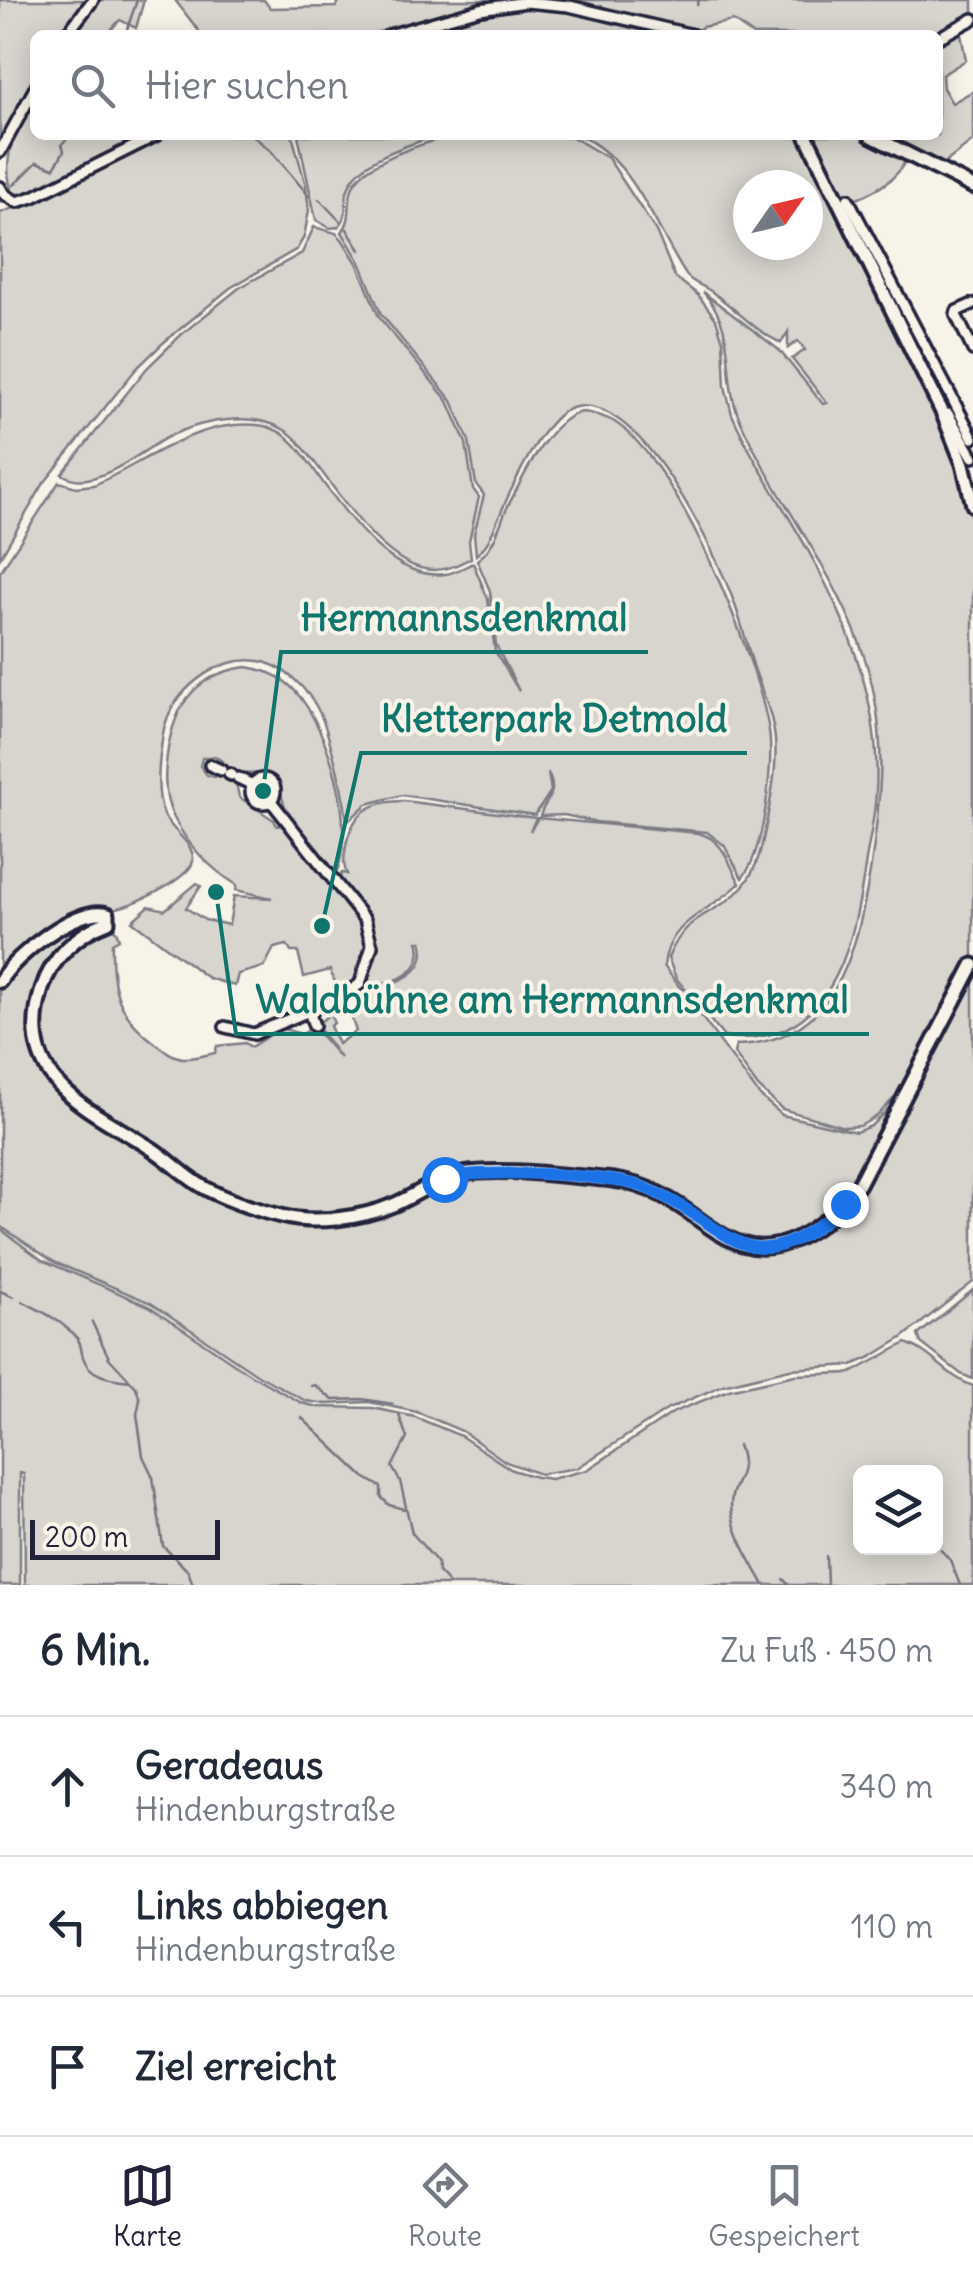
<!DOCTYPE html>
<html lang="de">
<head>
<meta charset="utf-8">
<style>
	:root { --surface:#fff; --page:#f6f6f7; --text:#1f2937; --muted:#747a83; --line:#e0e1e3; --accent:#22223b }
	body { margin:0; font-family:Delius,sans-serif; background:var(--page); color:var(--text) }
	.controls { position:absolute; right:30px; bottom:30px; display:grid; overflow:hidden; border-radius:15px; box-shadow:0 5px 25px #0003 }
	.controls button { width:90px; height:90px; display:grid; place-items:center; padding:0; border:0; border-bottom:2px solid var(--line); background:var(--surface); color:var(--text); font:50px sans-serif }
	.compass { position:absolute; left:733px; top:170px; width:90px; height:90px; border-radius:50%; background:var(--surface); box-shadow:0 5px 25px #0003; rotate:56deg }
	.scale { position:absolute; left:30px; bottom:25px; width:190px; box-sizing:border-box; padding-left:10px; border:5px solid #22223b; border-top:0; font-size:28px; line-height:35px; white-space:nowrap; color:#22223b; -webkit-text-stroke:8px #f7f3e8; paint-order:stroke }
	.stop { position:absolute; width:30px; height:30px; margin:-22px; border:8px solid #1a73e8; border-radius:50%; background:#fff }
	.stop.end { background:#1a73e8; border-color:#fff; box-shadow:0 2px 10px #0008 }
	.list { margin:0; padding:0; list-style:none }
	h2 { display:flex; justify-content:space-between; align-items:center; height:130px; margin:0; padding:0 40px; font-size:42px }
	h2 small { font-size:32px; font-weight:400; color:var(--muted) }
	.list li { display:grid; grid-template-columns:65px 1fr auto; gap:30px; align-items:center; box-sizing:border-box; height:140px; padding:0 40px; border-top:2px solid var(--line) }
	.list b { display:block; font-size:38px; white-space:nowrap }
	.list p { margin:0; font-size:32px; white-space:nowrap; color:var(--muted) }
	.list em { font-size:32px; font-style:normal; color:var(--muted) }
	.icon { flex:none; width:55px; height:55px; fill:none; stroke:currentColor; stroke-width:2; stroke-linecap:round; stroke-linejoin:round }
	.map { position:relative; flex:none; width:973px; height:1585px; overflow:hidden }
	.search { position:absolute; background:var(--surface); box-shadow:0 5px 25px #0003; left:30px; right:30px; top:30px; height:110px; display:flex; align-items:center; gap:25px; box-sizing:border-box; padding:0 35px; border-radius:15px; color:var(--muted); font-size:38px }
	.sheet { height:550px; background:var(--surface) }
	nav { display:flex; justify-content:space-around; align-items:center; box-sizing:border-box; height:140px; border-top:2px solid var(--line); background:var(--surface); font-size:28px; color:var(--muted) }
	nav a { display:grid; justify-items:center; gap:5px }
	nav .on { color:var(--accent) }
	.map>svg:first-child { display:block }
	.green { fill:#d8d5cf; stroke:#7d7c85; stroke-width:2.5; fill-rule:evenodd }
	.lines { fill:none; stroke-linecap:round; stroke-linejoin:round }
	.stream { stroke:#76747f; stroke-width:2.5 }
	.minor-casing { stroke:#22223b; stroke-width:16 }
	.major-casing { stroke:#22223b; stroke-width:19 }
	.minor { stroke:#f7f3e8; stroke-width:9 }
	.major { stroke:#f7f3e8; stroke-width:11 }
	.route { stroke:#1a73e8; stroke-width:12 }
	.leader { fill:none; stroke:#0f766e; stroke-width:4 }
	.callout-dot { fill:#0f766e; stroke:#f7f3e8; stroke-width:4 }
	.callout-label { font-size:38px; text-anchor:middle; font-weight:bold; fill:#0f766e; stroke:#f7f3e8; stroke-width:8; stroke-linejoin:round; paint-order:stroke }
</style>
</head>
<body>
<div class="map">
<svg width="973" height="1585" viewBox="0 0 973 1585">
	<rect width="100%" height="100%" fill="#f7f3e8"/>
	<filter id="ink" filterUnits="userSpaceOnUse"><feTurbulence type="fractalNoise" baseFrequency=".01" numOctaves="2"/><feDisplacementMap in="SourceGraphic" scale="20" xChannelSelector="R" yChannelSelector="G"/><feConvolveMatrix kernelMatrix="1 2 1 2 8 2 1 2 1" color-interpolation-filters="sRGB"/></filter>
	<g filter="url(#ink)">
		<g class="green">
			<path d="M0,0H87L62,35H35V82L0,143Z"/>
			<path d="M97,0H144L136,28L120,20L106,35H70Z"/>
			<path d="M175,0H264L270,8L336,7L340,0H490L368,35H202Z"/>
			<path d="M564,0H973V17L938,35H753L733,21L702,27L693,34Z"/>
			<path d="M550,7L647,32L676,35H403L514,8Z"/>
			<path d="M960,29L966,60L942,75L943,88L952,103L973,91V141L942,165L879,135H938V41Z"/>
			<path d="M35,102V135H147L33,193L15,197C0,173 11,123 35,102Z"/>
			<path d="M166,135H292L306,186L309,210L304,237L297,249L230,288L163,343L136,369L44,483L0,558V213L66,187Z"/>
			<path d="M298,135H438C410,145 358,158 348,189C343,203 350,216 338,227L330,228L316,220Z"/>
			<path d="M453,135H569L608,158L656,231L675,277L698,295L716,319L723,341L725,386L732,414C755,467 790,515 817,567C853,634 881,714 876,792C875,815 870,837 866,860C861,895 855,930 842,963C820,1016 782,1044 724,1037L676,978L668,958C689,908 716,918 743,886C761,865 764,834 769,808C773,786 777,763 775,740C773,715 762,692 754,668C747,646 742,624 734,602C717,555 635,379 567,410C543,420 513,485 502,510C494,527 491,543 476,555L474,534L484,495L476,484L469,441L452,401L381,314L360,262L342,232C354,217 346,202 353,186C364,161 428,142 453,135Z"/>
			<path d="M578,135H802L940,415L973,520V955L906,1085L877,1116L860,1126L844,1127L782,1109L758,1087L734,1053L736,1045C836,1042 856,954 870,872C881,799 888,734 866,662C839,574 777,503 740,420C720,374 740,333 703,292L779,350L823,404L827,403L792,359L805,350L798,341L788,348V332L781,343C754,330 736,309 712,292C704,286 692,283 686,275C655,228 635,159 578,135ZM748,185H808V245H748Z"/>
			<path d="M810,135H860L906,159C896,183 871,192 849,203L973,447L940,396Z"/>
			<path d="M314,227L336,233L342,239L357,263L379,317L448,401L466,443L473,489L479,497L469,541L471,558C459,564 448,570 434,570C380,570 330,477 297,440C265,407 203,419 166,438C143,451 117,472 92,478C80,481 72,480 62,474L147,368L182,334L239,288L302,253Z"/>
			<path d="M584,412C594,414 604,416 613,421C678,460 757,657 769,731C774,764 764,854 742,878L724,845L707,832L596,822L564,815L540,816C545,798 559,796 548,773L551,791L535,815L402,795L367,804L347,822C343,788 335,758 325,726C316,698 292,670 264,662C220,651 169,692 163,734C159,759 154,794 165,817C172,831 195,844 193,861C191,879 120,914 103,909L18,951L0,974V572L59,482L76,487L94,485C148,461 200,416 264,426C295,432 310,466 327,488C354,523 395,581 445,574C455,573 464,567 473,563L488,599L495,651L519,691L496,645L490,591L477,560C496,547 498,526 508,506C523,478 551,415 584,412Z"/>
			<path d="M247,667C266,670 282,676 295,691C329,728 357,826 336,874L333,875L289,819L276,779L265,773L240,774L221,765L222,761L215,756L202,758L200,766L207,775L215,777L217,774L236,783L239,797L274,820L277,826L285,824C303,847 355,902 364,925C369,938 367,950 364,964C360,979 352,986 337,988L330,970L304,977L298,952H291L287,945L274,948L264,967L238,974L235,986L208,978L132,921L149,906L165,910L197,883L201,886L186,908L205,920L229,925L234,896L272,898L236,890L237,885C211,869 188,846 174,818C165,801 164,783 166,764C171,712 190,674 247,667Z"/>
			<path d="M404,801L536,818L530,831L538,818L698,833C724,839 728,863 740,883C713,911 668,919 664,966L760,1096L782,1115L856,1132L871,1126L899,1098L848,1194L816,1223L775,1243L743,1242L640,1183L450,1172L379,1204L293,1217L205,1184L102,1116L67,1088L49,1063L44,1048L43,1016L47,989L67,955L87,936L109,927L116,931L119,939L112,943C111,988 117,1015 155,1043C163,1049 172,1057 183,1058C193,1059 205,1055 215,1053L217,1046L245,1043L251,1047L280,1028L302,1034L313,1027L340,1058L316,1025L330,1014L334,1023L330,1026L338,1044L356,1031L351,1017L363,1006L372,989C397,983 431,973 421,941H418C427,970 397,984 372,984L368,978C378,940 378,932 354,902L355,897L350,896L338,879L342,873L347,874C343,866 344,861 345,852C350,815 367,801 404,801Z"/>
			<path d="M105,917L94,923L38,985L31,1027L41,1070L78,1111L146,1150L204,1193L278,1221L356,1217L451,1182C491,1175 585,1178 625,1187C690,1203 733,1280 803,1240C813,1234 827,1227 834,1218C850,1197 862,1169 875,1146C908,1089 940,1031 973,974V1282L902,1338L871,1357L852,1365L790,1369L723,1385L668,1409L577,1468L540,1474L506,1462L462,1431L417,1412L369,1402L326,1404L306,1401L258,1375L151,1303L54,1262L0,1226V986L28,952L87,919Z"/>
			<path d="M0,1229L42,1260L149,1306L251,1375L302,1403L317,1407L373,1408L415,1417L461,1436L512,1470L536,1477L551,1479L587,1470L674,1412L729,1390L795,1375L851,1373L906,1343C932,1352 947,1377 973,1386V1585H25L24,1474L20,1473V1585H0ZM860,1472H936V1548H860Z"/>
			<path d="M973,1290V1379L961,1374L921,1343L918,1335Z"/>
		</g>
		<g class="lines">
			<g class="stream">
				<path d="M697,5L699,0"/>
				<path d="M125,35L137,0"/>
				<path d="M252,135L271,151L310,197"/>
				<path d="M14,185L37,162L54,168L64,151L62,144L70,135"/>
				<path d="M319,199L341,222"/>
				<path d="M0,202L1,198"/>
				<path d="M347,229L360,250"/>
				<path d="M0,1291L14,1297"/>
				<path d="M22,1301C41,1311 61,1320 75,1336C82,1342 80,1349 83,1357C89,1377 112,1379 130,1381"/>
				<path d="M92,1322L109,1358L136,1387L140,1400L137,1414L143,1456L153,1477L163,1546L188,1571L193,1585"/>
				<path d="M311,1386L315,1385L333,1400L362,1399L393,1404"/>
				<path d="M399,1415L407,1438L392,1467L400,1481L412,1533L437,1562L438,1572L450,1585"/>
				<path d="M302,1418L364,1477L381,1487V1497L389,1505L404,1509"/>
				<path d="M738,1445C750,1478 731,1479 731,1505C732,1533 751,1561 764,1585"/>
				<path d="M941,1550L950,1560L960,1585"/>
				<path d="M826,1556L827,1585"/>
				<path d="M783,1579L789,1585"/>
			</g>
			<g class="minor-casing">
				<g id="minor">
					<path d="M66,35L93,0"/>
					<path d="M389,35L480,9L526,2L569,6L693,35"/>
					<path d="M938,38L973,19"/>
					<path d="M0,152L35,88"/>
					<path d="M0,187L4,194L17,202L33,197L157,135"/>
					<path d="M848,199L973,438"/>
					<path d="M973,304L957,311L956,315L973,350"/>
					<path d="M943,414H948L973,457"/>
					<path d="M210,765L221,770"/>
					<path d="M229,774L231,775"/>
					<path d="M238,778L253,785"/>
					<circle cx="263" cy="791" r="12"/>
					<path d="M309,1011L314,1026"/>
					<path d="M225,1027L254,1034L340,998L360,984L372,946L365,920L271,801"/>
				</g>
			</g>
			<g class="major-casing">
				<g id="major">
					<path d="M806,135L943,414L963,464L973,505"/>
					<path d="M870,135L973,187"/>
					<path d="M0,981C15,955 78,905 108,914V922C78,933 52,957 42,989C13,1081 88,1108 149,1147C166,1157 180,1172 197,1183C221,1199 254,1209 281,1216C315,1225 362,1218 393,1205C417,1195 436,1179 462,1174C501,1167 565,1176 605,1179C626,1181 645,1186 663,1196C710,1221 740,1267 798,1238C824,1225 843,1207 859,1184L973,965"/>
				</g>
			</g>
			<use href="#minor" class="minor"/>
			<use href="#major" class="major"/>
		</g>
	</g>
	<g class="lines" filter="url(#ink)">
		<path class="route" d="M444,1179C479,1168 608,1174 643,1187C733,1222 744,1295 845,1204"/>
	</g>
	<path class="leader" d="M263 791L281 652H648M322 926L361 753H747M216 892L236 1034H869"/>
	<g class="callout-dot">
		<circle cx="263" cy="791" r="10"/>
		<circle cx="322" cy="926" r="10"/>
		<circle cx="216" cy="892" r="10"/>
	</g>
	<g class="callout-label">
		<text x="464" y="631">Hermannsdenkmal</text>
		<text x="554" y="732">Kletterpark Detmold</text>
		<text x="552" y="1013">Waldbühne am Hermannsdenkmal</text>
	</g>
</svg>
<div class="controls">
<button><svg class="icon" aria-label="layers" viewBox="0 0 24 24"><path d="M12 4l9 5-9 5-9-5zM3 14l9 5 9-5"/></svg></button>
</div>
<svg class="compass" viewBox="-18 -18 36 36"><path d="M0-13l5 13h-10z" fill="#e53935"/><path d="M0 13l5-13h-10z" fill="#747a83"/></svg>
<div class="scale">200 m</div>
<div class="stop" style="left:444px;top:1179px"></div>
<div class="stop end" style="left:845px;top:1204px"></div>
<div class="search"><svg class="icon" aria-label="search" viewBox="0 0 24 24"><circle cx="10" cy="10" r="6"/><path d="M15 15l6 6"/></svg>Hier suchen</div>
</div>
<section class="sheet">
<h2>6 Min.<small>Zu Fuß · 450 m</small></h2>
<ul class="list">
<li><svg class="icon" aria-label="ahead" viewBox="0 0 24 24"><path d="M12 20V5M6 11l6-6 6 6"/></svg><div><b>Geradeaus</b><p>Hindenburgstraße</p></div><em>340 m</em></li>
<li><svg class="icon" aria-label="left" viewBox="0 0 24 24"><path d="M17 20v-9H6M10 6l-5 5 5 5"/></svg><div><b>Links abbiegen</b><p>Hindenburgstraße</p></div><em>110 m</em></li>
<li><svg class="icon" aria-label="arrive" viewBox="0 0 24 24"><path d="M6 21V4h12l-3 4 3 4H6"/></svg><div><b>Ziel erreicht</b></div></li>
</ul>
</section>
<nav>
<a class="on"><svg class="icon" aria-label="map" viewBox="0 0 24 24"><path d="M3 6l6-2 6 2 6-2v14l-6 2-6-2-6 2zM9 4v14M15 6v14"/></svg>Karte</a>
<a><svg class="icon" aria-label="directions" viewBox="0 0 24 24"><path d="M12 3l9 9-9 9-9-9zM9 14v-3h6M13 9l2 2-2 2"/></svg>Route</a>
<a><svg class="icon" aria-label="saved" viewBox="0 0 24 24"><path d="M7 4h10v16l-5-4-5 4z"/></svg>Gespeichert</a>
</nav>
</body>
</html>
